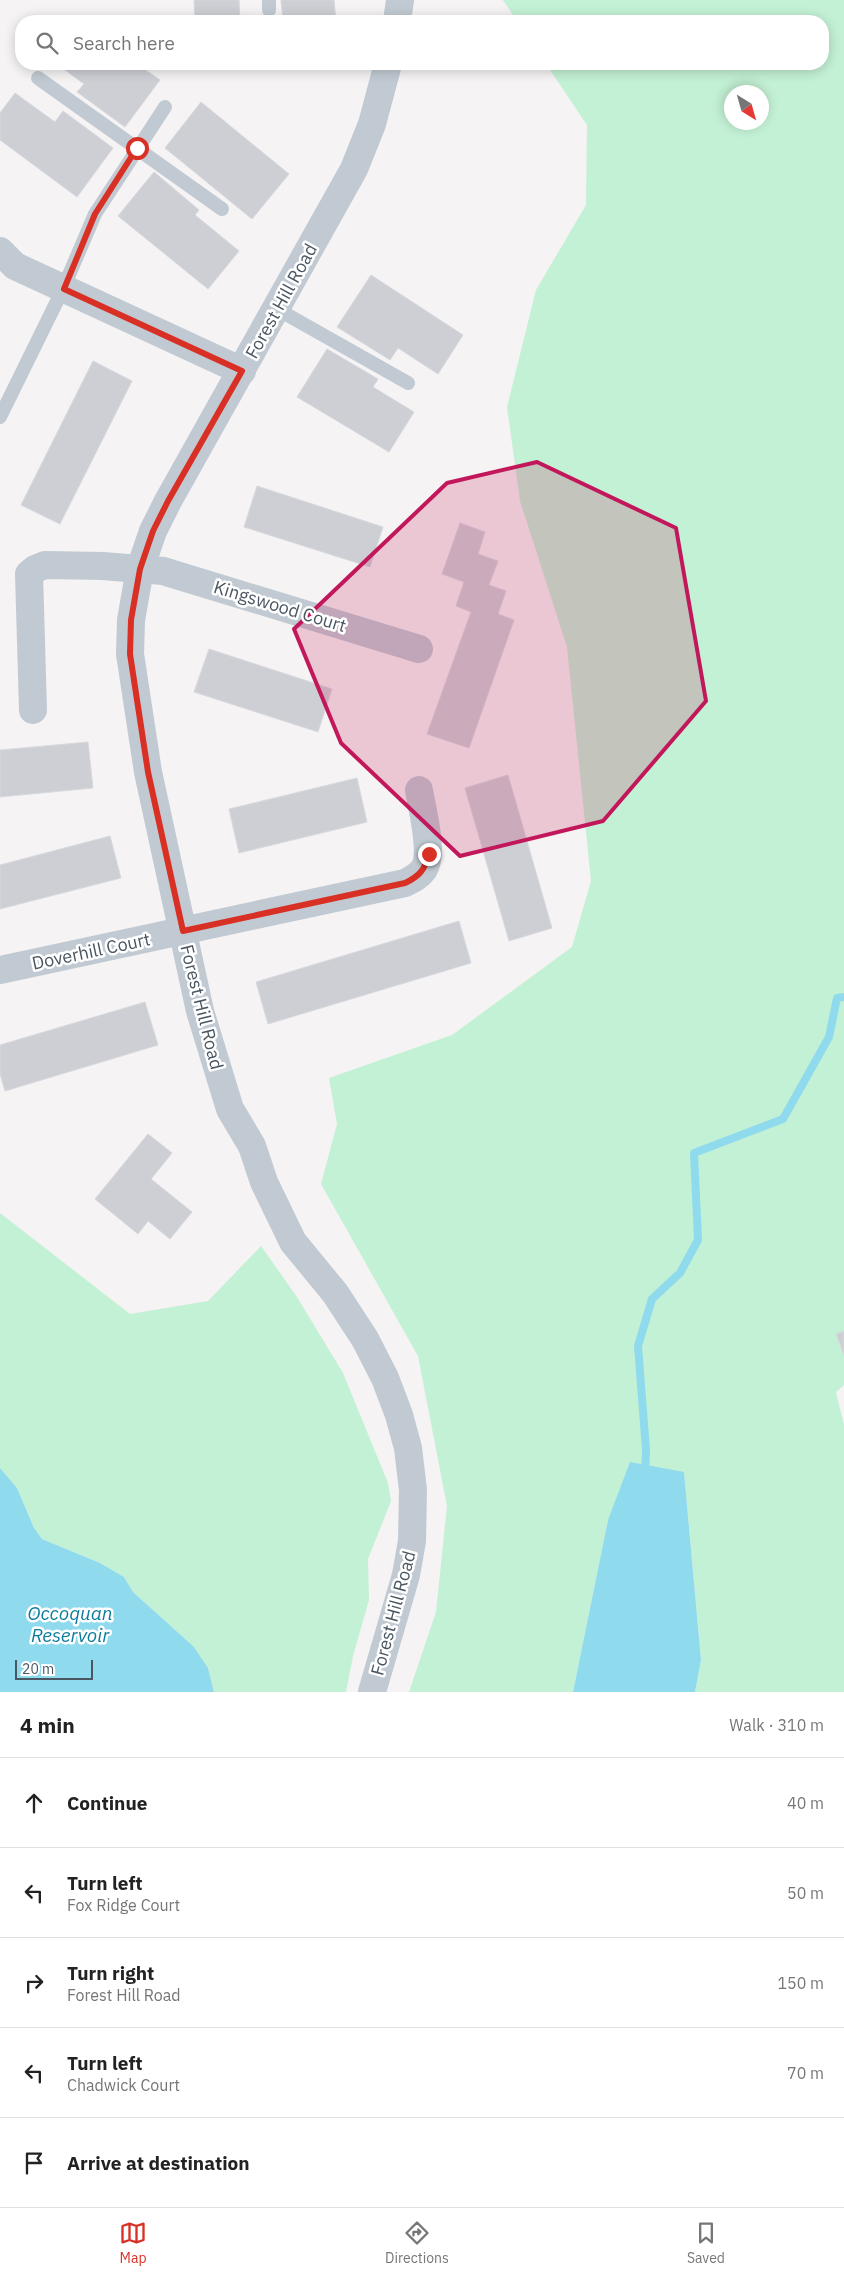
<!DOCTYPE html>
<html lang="en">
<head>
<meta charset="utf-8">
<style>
	:root { --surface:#fff; --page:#f6f6f6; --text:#222; --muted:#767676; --line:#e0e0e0; --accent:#d93025 }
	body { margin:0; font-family:"IBM Plex Sans",sans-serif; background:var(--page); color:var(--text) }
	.compass { position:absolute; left:724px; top:85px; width:45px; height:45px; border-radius:50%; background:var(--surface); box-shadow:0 2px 12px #0003; rotate:143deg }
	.scale { position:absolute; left:15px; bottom:12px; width:78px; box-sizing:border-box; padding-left:5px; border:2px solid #4a5661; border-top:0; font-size:14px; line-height:18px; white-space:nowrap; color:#4a5661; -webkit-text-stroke:4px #fff; paint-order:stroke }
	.stop { position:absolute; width:15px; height:15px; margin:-11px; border:4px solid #d93025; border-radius:50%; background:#fff }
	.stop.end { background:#d93025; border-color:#fff; box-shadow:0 1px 5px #0008 }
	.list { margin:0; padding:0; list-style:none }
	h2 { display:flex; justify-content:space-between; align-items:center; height:65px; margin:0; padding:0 20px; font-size:21px }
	h2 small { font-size:16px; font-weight:400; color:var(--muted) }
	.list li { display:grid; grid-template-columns:32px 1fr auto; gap:15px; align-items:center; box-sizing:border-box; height:90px; padding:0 20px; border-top:1px solid var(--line) }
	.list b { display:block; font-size:19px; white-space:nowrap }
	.list p { margin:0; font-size:16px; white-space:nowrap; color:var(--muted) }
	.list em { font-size:16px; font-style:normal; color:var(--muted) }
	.icon { flex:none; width:28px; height:28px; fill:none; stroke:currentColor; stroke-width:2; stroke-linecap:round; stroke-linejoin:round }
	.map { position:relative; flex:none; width:844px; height:1692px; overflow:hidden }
	.search { position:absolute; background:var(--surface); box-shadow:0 2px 12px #0003; left:15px; right:15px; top:15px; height:55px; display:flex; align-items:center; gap:12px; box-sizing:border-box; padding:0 18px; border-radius:20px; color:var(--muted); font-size:19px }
	.sheet { height:515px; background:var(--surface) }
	nav { display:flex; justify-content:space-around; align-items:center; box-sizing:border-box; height:70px; border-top:1px solid var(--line); background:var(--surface); font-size:14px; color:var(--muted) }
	nav a { display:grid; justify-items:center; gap:2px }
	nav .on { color:var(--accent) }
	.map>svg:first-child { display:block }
	.green { fill:#c3f1d5; fill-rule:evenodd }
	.water { fill:#90daee }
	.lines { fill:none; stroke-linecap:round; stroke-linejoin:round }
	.stream { stroke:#90daee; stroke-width:8 }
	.building { fill:#cdcfd5; stroke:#d7d9de }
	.service { stroke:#c1cad2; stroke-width:14 }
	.minor { stroke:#c1cad2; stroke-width:28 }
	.route { stroke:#d93025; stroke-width:6 }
	.marked { fill:#c2185b; fill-opacity:0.2; stroke:#c2185b; stroke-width:4; stroke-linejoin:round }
	.labels { text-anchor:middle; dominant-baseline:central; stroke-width:5; stroke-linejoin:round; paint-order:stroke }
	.street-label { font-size:18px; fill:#4a5661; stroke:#fff }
	.water-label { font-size:19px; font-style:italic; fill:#0c7c9b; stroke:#fff }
</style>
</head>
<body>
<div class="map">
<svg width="844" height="1692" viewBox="0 0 844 1692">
	<rect width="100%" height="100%" fill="#f5f3f3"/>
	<g class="green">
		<path d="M503,0H844V1385L836,1392L844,1425V1692H695L701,1660L684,1472L608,1520L573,1692H409L436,1612L447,1506L418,1356L321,1184L337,1124L329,1078L452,1035L572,947L591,881L567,647L520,501L507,407L536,290L586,205L587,125L546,64H823V21H517ZM732,92H762V122H732Z"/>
		<path d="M0,1213L130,1314L208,1301L261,1246L297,1297L343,1373L388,1483L391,1501L368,1559L369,1600L353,1656L346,1692H214L208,1668L194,1647L133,1592L124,1577L100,1563L42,1539L34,1528L17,1488L0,1468Z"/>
	</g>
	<g class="water">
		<path d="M630,1462L684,1472L701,1660L695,1692H573L608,1520Z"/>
		<path d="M0,1468L17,1488L34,1528L42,1539L100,1563L124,1577L133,1592L194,1647L208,1668L214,1692H0Z"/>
	</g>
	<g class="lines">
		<path class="stream" d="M645,1475L646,1450L638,1346L652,1299L680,1273L698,1240L694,1153L783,1119L829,1037L837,998L844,997"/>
	</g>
	<g class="building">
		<path d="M194,0H239L240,21H195Z"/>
		<path d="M281,0H334L336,21H283Z"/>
		<path d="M57,64H137L160,80L125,127L77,92L84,84Z"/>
		<path d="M15,93L55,122L63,111L113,148L77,197L0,140V113Z"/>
		<path d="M201,102L289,174L252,219L165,148Z"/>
		<path d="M154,172L199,210L195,215L239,251L208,289L118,216Z"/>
		<path d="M371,275L463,335L438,374L398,348L390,360L337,327Z"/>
		<path d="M327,349L378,379L373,387L414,412L389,452L297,397Z"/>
		<path d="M93,361L132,381L60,524L21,505Z"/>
		<path d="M257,486L383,527L370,567L244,527Z"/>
		<path d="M460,523L485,532L478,554L498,561L489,585L506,591L498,614L514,620L469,748L427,734L471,612L456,606L464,582L442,574Z"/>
		<path d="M209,649L332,689L318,732L194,692Z"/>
		<path d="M88,742L93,788L0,797V750Z"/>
		<path d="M508,775L552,928L509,941L465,788Z"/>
		<path d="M357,778L367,822L239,853L229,809Z"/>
		<path d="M110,836L121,878L0,909V865Z"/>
		<path d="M459,921L471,963L268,1024L256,982Z"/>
		<path d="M145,1002L158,1045L5,1091L0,1074V1045Z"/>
		<path d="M148,1134L172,1153L151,1179L192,1212L170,1239L148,1221L138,1234L95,1199Z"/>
		<path d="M844,1331V1355L836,1334Z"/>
	</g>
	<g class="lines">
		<g class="service">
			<path d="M269,0V10"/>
			<path d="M38,78L222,209"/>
			<path d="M277,309L408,383"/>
			<path d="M0,417L63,289L95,214L165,107"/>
		</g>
		<g class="minor">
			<path d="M397,21L400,0"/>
			<path d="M0,251L15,266L242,371"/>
			<path d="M33,710L29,574L35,569L45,565L103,566L163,571L419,649"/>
			<path d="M0,970L405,883C413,879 419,876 424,869C434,852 422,810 419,790"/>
			<path d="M372,1692L406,1575L412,1541L413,1490L408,1448L399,1415L385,1378L365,1339L335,1293L293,1242L264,1182L252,1146L230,1109L200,1011L148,772L130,654L131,620L140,569L153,531L168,501L354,169L372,124L388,64"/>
		</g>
	</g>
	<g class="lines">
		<path class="route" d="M137,148L95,214L64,289L242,371L168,501L153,531L140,569L131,620L130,654L148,772L183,931L405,883C420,876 425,869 429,854"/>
	</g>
	<path class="marked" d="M537,462L676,528L706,701L603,821L460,856L341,743L294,629L447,483Z"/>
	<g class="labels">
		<g class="street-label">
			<text transform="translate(281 301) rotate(-61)">Forest Hill Road</text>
			<text transform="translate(280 606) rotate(17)">Kingswood Court</text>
			<text transform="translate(91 951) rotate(-12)">Doverhill Court</text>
			<text transform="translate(202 1007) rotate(76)">Forest Hill Road</text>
			<text transform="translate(393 1613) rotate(-75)">Forest Hill Road</text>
		</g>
		<g class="water-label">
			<text x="70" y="1613">Occoquan<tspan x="70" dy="22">Reservoir</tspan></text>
		</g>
	</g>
</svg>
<svg class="compass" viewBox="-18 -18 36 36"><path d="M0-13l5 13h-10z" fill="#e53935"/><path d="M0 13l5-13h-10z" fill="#767676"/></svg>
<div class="scale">20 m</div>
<div class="stop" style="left:137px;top:148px"></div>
<div class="stop end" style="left:429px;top:854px"></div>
<div class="search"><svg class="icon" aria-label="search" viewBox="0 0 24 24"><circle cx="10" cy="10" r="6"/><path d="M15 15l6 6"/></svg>Search here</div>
</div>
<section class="sheet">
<h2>4 min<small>Walk · 310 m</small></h2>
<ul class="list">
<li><svg class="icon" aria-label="ahead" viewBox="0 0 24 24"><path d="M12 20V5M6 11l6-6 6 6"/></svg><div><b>Continue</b></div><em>40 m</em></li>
<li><svg class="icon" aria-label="left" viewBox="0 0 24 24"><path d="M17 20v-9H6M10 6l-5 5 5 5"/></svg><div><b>Turn left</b><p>Fox Ridge Court</p></div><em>50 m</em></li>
<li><svg class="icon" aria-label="right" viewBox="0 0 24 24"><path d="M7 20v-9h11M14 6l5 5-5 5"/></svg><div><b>Turn right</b><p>Forest Hill Road</p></div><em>150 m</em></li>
<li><svg class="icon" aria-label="left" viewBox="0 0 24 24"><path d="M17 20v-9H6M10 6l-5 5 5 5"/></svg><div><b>Turn left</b><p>Chadwick Court</p></div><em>70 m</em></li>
<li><svg class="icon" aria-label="arrive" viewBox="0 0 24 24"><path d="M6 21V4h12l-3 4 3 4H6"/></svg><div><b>Arrive at destination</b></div></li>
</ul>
</section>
<nav>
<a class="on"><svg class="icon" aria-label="map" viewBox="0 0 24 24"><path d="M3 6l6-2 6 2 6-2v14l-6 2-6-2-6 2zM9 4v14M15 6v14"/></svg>Map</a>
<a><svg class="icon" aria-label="directions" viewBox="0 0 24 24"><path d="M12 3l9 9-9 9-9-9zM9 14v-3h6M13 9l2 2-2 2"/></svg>Directions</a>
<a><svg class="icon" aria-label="saved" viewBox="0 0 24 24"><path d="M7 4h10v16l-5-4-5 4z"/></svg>Saved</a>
</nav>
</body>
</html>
